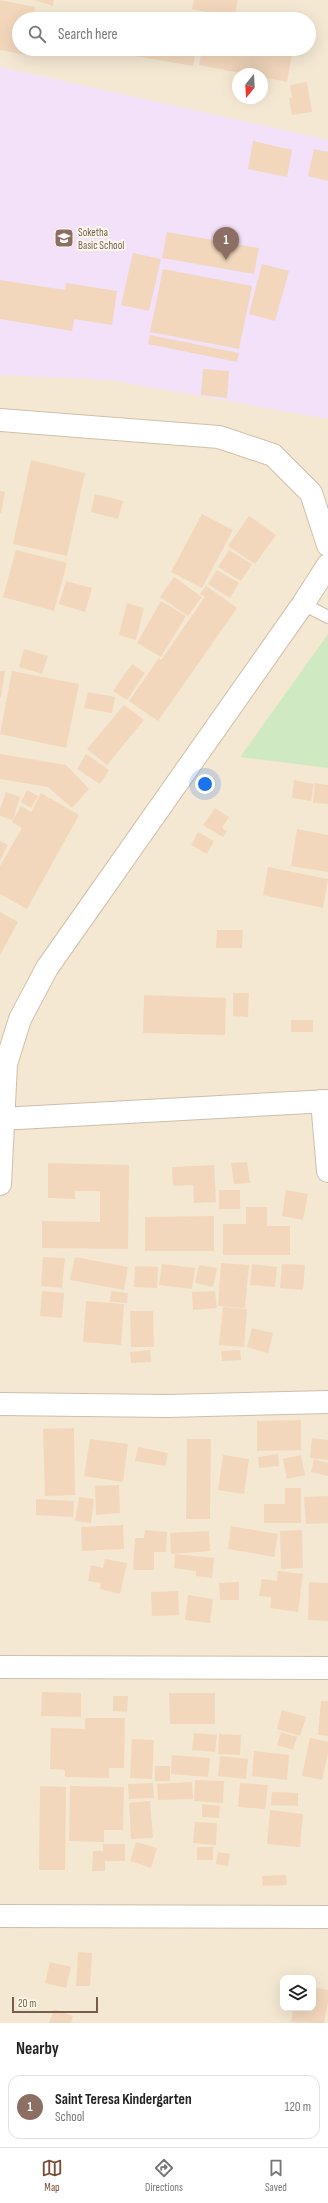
<!DOCTYPE html>
<html lang="en">
<head>
<meta charset="utf-8">
<style>
	:root { --surface:#fff; --page:#f2f2f2; --text:#222; --muted:#767676; --line:#e0e0e0; --accent:#7b4a34 }
	body { margin:0; font-family:"Sofia Sans Condensed",sans-serif; background:var(--page); color:var(--text) }
	.controls { position:absolute; right:12px; bottom:12px; display:grid; overflow:hidden; border-radius:8px; box-shadow:0 4px 16px #0002 }
	.controls button { width:36px; height:36px; display:grid; place-items:center; padding:0; border:0; border-bottom:1px solid var(--line); background:var(--surface); color:var(--text); font:20px sans-serif }
	.compass { position:absolute; left:232px; top:68px; width:36px; height:36px; border-radius:50%; background:var(--surface); box-shadow:0 4px 16px #0002; rotate:198deg }
	.scale { position:absolute; left:12px; bottom:10px; width:86px; box-sizing:border-box; padding-left:4px; border:2px solid #765e4a; border-top:0; font-size:11px; line-height:14px; white-space:nowrap; color:#765e4a; -webkit-text-stroke:3px #fff9eb; paint-order:stroke }
	.you { position:absolute; left:205px; top:784px; width:14px; height:14px; margin:-10px; border:3px solid #fff; border-radius:50%; background:#1a73e8; box-shadow:0 0 0 6px #1a73e833 }
	.badge { display:grid; place-items:center; width:26px; height:26px; border-radius:50%; background:var(--accent); color:#fff; font-size:13px; font-weight:700 }
	.pin { position:absolute; translate:-50% -33px; filter:drop-shadow(0 1px 2px #0008) }
	.pin::after { content:''; position:absolute; top:21px; width:14px; height:12px; background:inherit; clip-path:polygon(0 0,100% 0,50% 100%) }
	.list { margin:0; padding:0; list-style:none }
	h2 { display:flex; justify-content:space-between; align-items:center; height:52px; margin:0; padding:0 16px; font-size:17px }
	h2 small { font-size:13px; font-weight:400; color:var(--muted) }
	.list li { display:grid; grid-template-columns:26px 1fr auto; gap:12px; align-items:center; box-sizing:border-box; height:64px; margin:0 8px 8px; padding:0 8px; border:1px solid var(--line); border-radius:12px }
	.list b { display:block; font-size:15px; white-space:nowrap }
	.list p { margin:0; font-size:13px; white-space:nowrap; color:var(--muted) }
	.list em { font-size:13px; font-style:normal; color:var(--muted) }
	.icon { flex:none; width:22px; height:22px; fill:none; stroke:currentColor; stroke-width:2; stroke-linecap:round; stroke-linejoin:round }
	.map { position:relative; flex:none; width:328px; height:2023px; overflow:hidden }
	.search { position:absolute; background:var(--surface); box-shadow:0 4px 16px #0002; left:12px; right:12px; top:12px; height:44px; display:flex; align-items:center; gap:10px; box-sizing:border-box; padding:0 14px; border-radius:22px; color:var(--muted); font-size:15px }
	.sheet { height:124px; background:var(--surface) }
	nav { display:flex; justify-content:space-around; align-items:center; box-sizing:border-box; height:56px; border-top:1px solid var(--line); background:var(--surface); font-size:11px; color:var(--muted) }
	nav a { display:grid; justify-items:center; gap:2px }
	nav .on { color:var(--accent) }
	.map>svg:first-child { display:block }
	.residential { fill:#f4e8d3; fill-rule:evenodd }
	.education { fill:#f3e1f9 }
	.green { fill:#cfeac3 }
	.building { fill:#f2d7bc }
	.lines { fill:none; stroke-linecap:round; stroke-linejoin:round }
	.lane-casing { stroke:#cebeab; stroke-width:14 }
	.street-casing { stroke:#cebeab; stroke-width:24 }
	.secondary-casing { stroke:#d1bfa8; stroke-width:24 }
	.lane { stroke:#fff; stroke-width:12 }
	.street { stroke:#fff; stroke-width:22 }
	.secondary { stroke:#fff; stroke-width:22 }
	.labels { text-anchor:middle; dominant-baseline:central; stroke-width:4; stroke-linejoin:round; paint-order:stroke }
	.education-label { font-size:11px; fill:#785e54; stroke:#fff9eb; text-anchor:start }
</style>
</head>
<body>
<div class="map">
<svg width="328" height="2023" viewBox="0 0 328 2023">
	<rect width="100%" height="100%" fill="#fdf6e5"/>
	<path class="residential" d="M0,0H328V2023H0ZM19,19H309V49H19ZM238,74H262V98H238ZM283,1978H313V2008H283Z"/>
	<path class="education" d="M0,67L328,140V419L110,380L0,375Z"/>
	<path class="green" d="M328,634V768L240,757Z"/>
	<g class="building">
		<path d="M0,0L35,7L33,19H19V49H27L26,55L0,50Z"/>
		<path d="M34,0H54L53,6Z"/>
		<path d="M194,0H238L234,18L192,9Z"/>
		<path d="M123,49H196L193,66L123,54Z"/>
		<path d="M202,49H270L292,53L287,82L262,77V74H245L199,65Z"/>
		<path d="M307,82L312,112L292,115L289,98H292L290,85Z"/>
		<path d="M253,141L292,150L287,177L248,169Z"/>
		<path d="M314,149L328,152V181L308,176Z"/>
		<path d="M167,232L259,248L254,274L162,258Z"/>
		<path d="M133,253L161,259L149,311L121,305Z"/>
		<path d="M262,264L289,271L275,321L249,314Z"/>
		<path d="M163,269L252,286L239,349L150,332Z"/>
		<path d="M0,280L65,290L66,283L117,291L112,325L74,319L72,331L0,319Z"/>
		<path d="M150,335L239,353L237,362L148,344Z"/>
		<path d="M203,369L229,371L227,398L201,395Z"/>
		<path d="M31,460L85,473L67,556L13,544Z"/>
		<path d="M0,491L5,492L1,513H0Z"/>
		<path d="M95,494L123,501L118,519L91,512Z"/>
		<path d="M202,514L233,530L202,588L171,572Z"/>
		<path d="M249,516L276,535L255,564L228,546Z"/>
		<path d="M16,550L67,563L54,611L3,597Z"/>
		<path d="M229,550L252,564L241,581L218,567Z"/>
		<path d="M217,570L239,583L230,598L208,584Z"/>
		<path d="M174,577L202,597L188,616L160,597Z"/>
		<path d="M66,581L92,588L85,612L59,604Z"/>
		<path d="M206,586L237,608L158,721L129,701L159,658L161,660L205,597L200,594Z"/>
		<path d="M161,601L186,616L161,657L137,643Z"/>
		<path d="M127,603L144,608L136,640L119,635Z"/>
		<path d="M24,649L48,656L42,674L19,667Z"/>
		<path d="M132,664L145,673L127,700L113,691Z"/>
		<path d="M0,671H5L1,697H0Z"/>
		<path d="M12,671L79,684L66,748L0,734Z"/>
		<path d="M88,692L115,697L112,713L84,708Z"/>
		<path d="M124,705L144,720L107,765L87,749Z"/>
		<path d="M0,754L66,765L89,789L72,808L48,787L0,779Z"/>
		<path d="M86,754L109,770L100,784L77,769Z"/>
		<path d="M294,780L314,784L311,801L292,798Z"/>
		<path d="M315,783L328,785V804L313,803Z"/>
		<path d="M27,790L38,796L31,808L21,802Z"/>
		<path d="M6,792L20,797L13,820L0,816V809Z"/>
		<path d="M41,793L79,815L27,909L0,894V866L22,828L12,822L21,806L31,812Z"/>
		<path d="M215,808L229,817L222,828L227,831L223,837L203,825Z"/>
		<path d="M297,829L328,835V872L291,866Z"/>
		<path d="M198,832L214,841L207,854L191,845Z"/>
		<path d="M0,841L8,845L0,861Z"/>
		<path d="M268,867L328,879L323,908L263,895Z"/>
		<path d="M0,912L18,922L0,955Z"/>
		<path d="M217,930H243L242,948H216Z"/>
		<path d="M233,993H249L248,1017L233,1016Z"/>
		<path d="M144,995L226,998L225,1035L143,1033Z"/>
		<rect x="291" y="1020" width="22" height="12"/>
		<path d="M247,1162L250,1183L234,1184L231,1163Z"/>
		<path d="M48,1163L129,1165L128,1249L42,1248V1221L100,1222V1191H75V1199L48,1198Z"/>
		<path d="M214,1165L216,1202L194,1203L193,1185L173,1186L172,1167Z"/>
		<rect x="219" y="1190" width="21" height="19"/>
		<path d="M286,1190L308,1194L303,1220L282,1216Z"/>
		<path d="M246,1207H267V1226H290V1255H223V1224H246Z"/>
		<path d="M214,1216V1251H145V1217Z"/>
		<path d="M43,1257L65,1258L62,1288L41,1286Z"/>
		<path d="M75,1257L128,1267L124,1290L70,1280Z"/>
		<path d="M221,1263L249,1265L245,1308L218,1306Z"/>
		<path d="M162,1264L195,1268L192,1289L159,1285Z"/>
		<path d="M252,1264L277,1267L275,1287L250,1285Z"/>
		<path d="M282,1264L305,1265L303,1290L280,1288Z"/>
		<path d="M199,1265L217,1268L213,1287L195,1283Z"/>
		<path d="M135,1266L158,1267L157,1288L134,1287Z"/>
		<path d="M42,1291L64,1293L62,1318L40,1316Z"/>
		<path d="M111,1291L128,1293L127,1303L110,1302Z"/>
		<path d="M215,1291L217,1308L193,1310L192,1292Z"/>
		<path d="M86,1301L124,1304L121,1345L83,1342Z"/>
		<path d="M223,1307L247,1309L244,1347L219,1345Z"/>
		<path d="M130,1311H153L154,1347H131Z"/>
		<path d="M252,1328L273,1333L268,1353L247,1347Z"/>
		<path d="M150,1350L151,1362L131,1363L130,1352Z"/>
		<path d="M240,1350L241,1360L222,1361L221,1351Z"/>
		<path d="M301,1420V1450L257,1451V1421Z"/>
		<path d="M74,1428L75,1495L45,1496L43,1429Z"/>
		<path d="M312,1438L328,1440V1460L310,1458Z"/>
		<path d="M90,1439L128,1444L123,1482L84,1476Z"/>
		<path d="M187,1439H211L210,1519H186Z"/>
		<path d="M138,1447L168,1453L165,1466L135,1461Z"/>
		<path d="M278,1454L279,1466L259,1468L258,1457Z"/>
		<path d="M223,1455L249,1459L244,1494L218,1490Z"/>
		<path d="M301,1455L305,1475L287,1479L283,1459Z"/>
		<path d="M314,1459L328,1463V1476L311,1472Z"/>
		<path d="M119,1485L120,1513L96,1515L95,1486Z"/>
		<path d="M285,1488H301V1523H264V1504H285Z"/>
		<path d="M328,1496V1523L306,1524L304,1497Z"/>
		<path d="M79,1497L94,1499L91,1523L75,1521Z"/>
		<path d="M36,1499L74,1501L73,1517L36,1515Z"/>
		<path d="M123,1525L124,1549L82,1551L81,1527Z"/>
		<path d="M231,1526L278,1534L274,1557L228,1549Z"/>
		<path d="M145,1530L167,1532L166,1552H154V1570H133L135,1538H144Z"/>
		<path d="M302,1530L303,1568L281,1569L280,1531Z"/>
		<path d="M209,1531L210,1551L171,1554L170,1533Z"/>
		<path d="M175,1554L214,1558L212,1578L196,1576V1571L174,1568Z"/>
		<path d="M105,1559L127,1563L120,1594L100,1589L101,1583L88,1581L91,1565L103,1568Z"/>
		<path d="M278,1571L303,1574L298,1612L270,1608L271,1597L259,1596L262,1579L277,1581Z"/>
		<path d="M239,1582V1600H220L219,1583Z"/>
		<path d="M309,1582L328,1583V1621L308,1620Z"/>
		<path d="M178,1591L179,1615L152,1616L151,1592Z"/>
		<path d="M188,1595L213,1599L210,1623L185,1620Z"/>
		<path d="M42,1692L81,1693V1717L41,1716Z"/>
		<path d="M169,1693H215V1724H170Z"/>
		<path d="M113,1696H128L127,1712L113,1711Z"/>
		<path d="M321,1701H328V1736L318,1735Z"/>
		<path d="M282,1710L306,1717L300,1736L277,1729Z"/>
		<path d="M85,1718H125L124,1768H109V1778L65,1777V1770L50,1769L51,1728L85,1729Z"/>
		<path d="M281,1732L297,1737L293,1750L277,1745Z"/>
		<path d="M194,1733L217,1735L215,1752L192,1750Z"/>
		<path d="M219,1734L241,1735L240,1755L218,1754Z"/>
		<path d="M310,1738L328,1742V1753L322,1780L302,1776Z"/>
		<path d="M132,1739L154,1740L152,1779L130,1778Z"/>
		<path d="M254,1751L289,1755L287,1780L252,1776Z"/>
		<path d="M172,1755L210,1758L208,1777L171,1774Z"/>
		<path d="M220,1756L248,1759L246,1779L218,1776Z"/>
		<rect x="155" y="1766" width="15" height="15"/>
		<path d="M195,1780L224,1781L223,1803L194,1801Z"/>
		<path d="M192,1782L193,1799L158,1800L157,1784Z"/>
		<path d="M153,1783L154,1798L129,1799L128,1784Z"/>
		<path d="M240,1783L268,1785L265,1809L238,1807Z"/>
		<path d="M40,1786L66,1787L65,1870H39Z"/>
		<path d="M70,1786L124,1787L123,1830H104V1842L69,1841Z"/>
		<path d="M272,1792L298,1793V1806L271,1805Z"/>
		<path d="M150,1801L153,1838L131,1839L129,1803Z"/>
		<path d="M202,1804L220,1806L219,1818L202,1817Z"/>
		<path d="M270,1810L303,1814L300,1847L267,1844Z"/>
		<path d="M195,1822L217,1823L216,1845L193,1843Z"/>
		<path d="M136,1842L157,1848L151,1868L130,1861Z"/>
		<path d="M103,1844H125V1861H105V1871H92L93,1851H103Z"/>
		<rect x="197" y="1847" width="16" height="13"/>
		<path d="M218,1852L230,1854L228,1866L216,1864Z"/>
		<path d="M286,1875L287,1885L263,1886L262,1876Z"/>
		<path d="M78,1952L92,1953L90,1986H76Z"/>
		<path d="M50,1962L71,1967L66,1988L45,1983Z"/>
		<path d="M313,1987L328,1990V2003L324,2023L291,2022L294,2008H313Z"/>
		<path d="M54,2009L73,2016L71,2023H49Z"/>
	</g>
	<g class="lines">
		<g class="lane-casing">
			<path id="lane" d="M303,604L328,617"/>
		</g>
		<g class="street-casing">
			<g id="street">
				<path d="M322,1101L328,1171"/>
				<path d="M0,1119L328,1101"/>
				<path d="M0,1404L167,1406L328,1402"/>
				<path d="M0,1667L328,1668"/>
				<path d="M0,1916L328,1917"/>
			</g>
		</g>
		<g class="secondary-casing">
			<g id="secondary">
				<path d="M0,420L219,437L273,455L311,493L328,545"/>
				<path d="M0,1184L6,1064L20,1019L47,968L303,604L328,565"/>
			</g>
		</g>
		<use href="#lane" class="lane"/>
		<use href="#street" class="street"/>
		<use href="#secondary" class="secondary"/>
	</g>
	<defs>
		<g id="school-square" transform="scale(1)"><rect x="-9" y="-9" width="18" height="18" rx="4" fill="#8d6e63" stroke="#fff9eb"/><path d="M0-5L7-2L0 1L-7-2ZM-4 1L0 2.5L4 1V4Q0 6-4 4Z" fill="#fff"/></g>
	</defs>
	<g fill-rule="evenodd">
		<use href="#school-square" x="64" y="238"/>
	</g>
	<g class="labels">
		<g class="education-label">
			<text x="78" y="232">Soketha<tspan x="78" dy="13">Basic School</tspan></text>
		</g>
	</g>
</svg>
<div class="controls">
<button><svg class="icon" aria-label="layers" viewBox="0 0 24 24"><path d="M12 4l9 5-9 5-9-5zM3 14l9 5 9-5"/></svg></button>
</div>
<svg class="compass" viewBox="-18 -18 36 36"><path d="M0-13l5 13h-10z" fill="#e53935"/><path d="M0 13l5-13h-10z" fill="#767676"/></svg>
<div class="scale">20 m</div>
<div class="you"></div>
<div class="pin badge" style="left:226px;top:260px;background:#8d6e63">1</div>
<div class="search"><svg class="icon" aria-label="search" viewBox="0 0 24 24"><circle cx="10" cy="10" r="6"/><path d="M15 15l6 6"/></svg>Search here</div>
</div>
<section class="sheet">
<h2>Nearby<small></small></h2>
<ul class="list">
<li><span class="badge" style="background:#8d6e63">1</span><div><b>Saint Teresa Kindergarten</b><p>School</p></div><em>120 m</em></li>
</ul>
</section>
<nav>
<a class="on"><svg class="icon" aria-label="map" viewBox="0 0 24 24"><path d="M3 6l6-2 6 2 6-2v14l-6 2-6-2-6 2zM9 4v14M15 6v14"/></svg>Map</a>
<a><svg class="icon" aria-label="directions" viewBox="0 0 24 24"><path d="M12 3l9 9-9 9-9-9zM9 14v-3h6M13 9l2 2-2 2"/></svg>Directions</a>
<a><svg class="icon" aria-label="saved" viewBox="0 0 24 24"><path d="M7 4h10v16l-5-4-5 4z"/></svg>Saved</a>
</nav>
</body>
</html>
